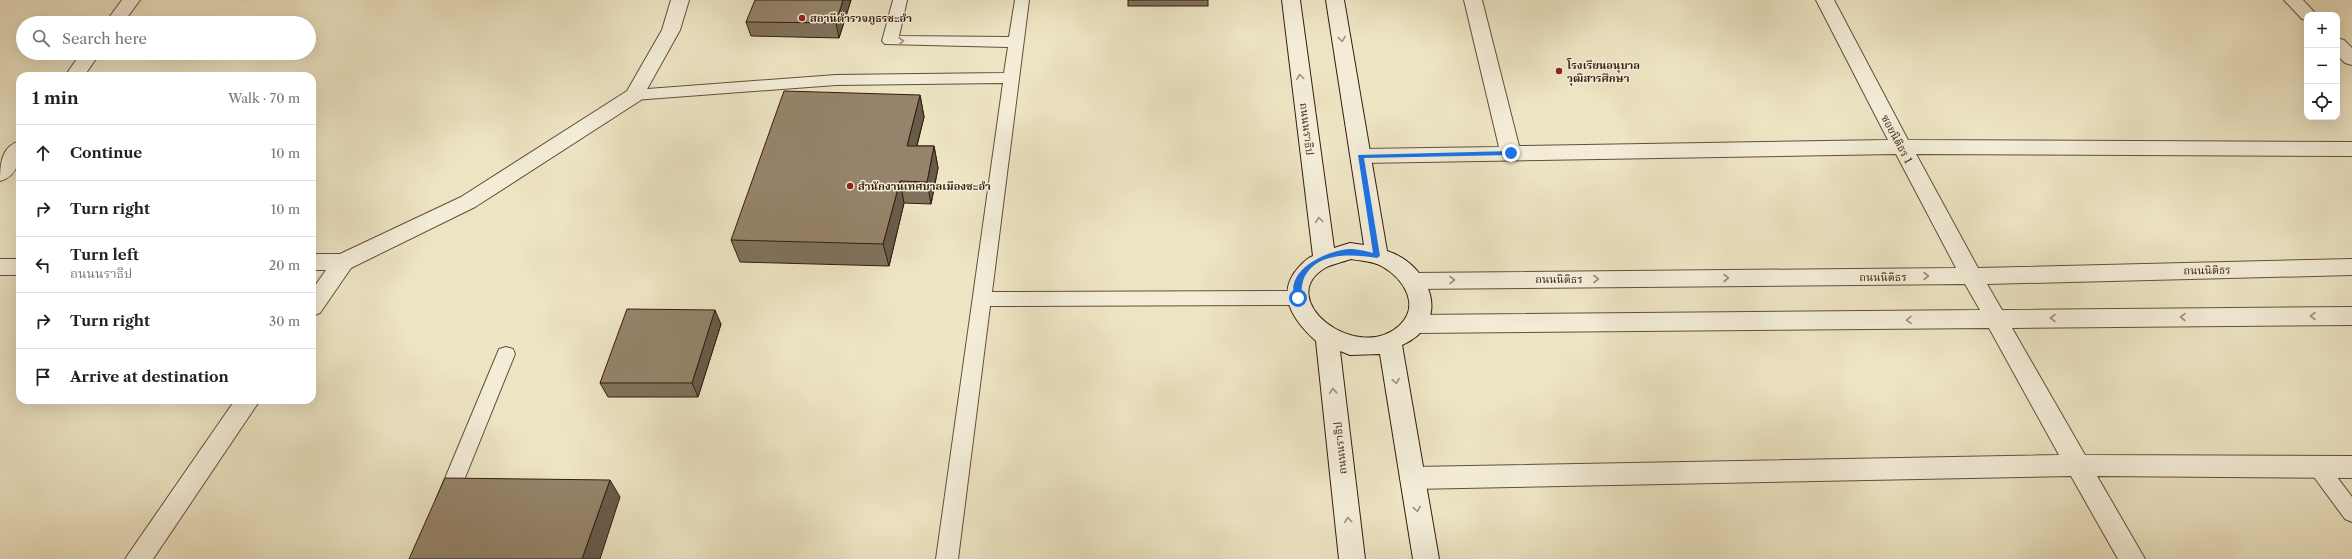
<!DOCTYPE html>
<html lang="en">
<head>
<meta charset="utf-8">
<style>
	:root { --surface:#fff; --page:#f6f6f6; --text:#222; --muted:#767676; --line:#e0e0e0 }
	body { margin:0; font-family:"Libre Caslon Text","Noto Serif Thai",serif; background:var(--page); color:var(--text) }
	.controls { position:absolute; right:12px; top:12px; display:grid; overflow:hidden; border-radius:8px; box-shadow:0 4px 16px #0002 }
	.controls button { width:36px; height:36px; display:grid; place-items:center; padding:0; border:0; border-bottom:1px solid var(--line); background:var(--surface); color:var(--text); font:20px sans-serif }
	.stop { position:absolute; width:12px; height:12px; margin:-9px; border:3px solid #1a73e8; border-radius:50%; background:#fff }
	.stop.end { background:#1a73e8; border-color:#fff; box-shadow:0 1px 4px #0008 }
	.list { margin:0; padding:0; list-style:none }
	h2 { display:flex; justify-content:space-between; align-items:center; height:52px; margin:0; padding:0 16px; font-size:17px }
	h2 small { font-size:13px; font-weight:400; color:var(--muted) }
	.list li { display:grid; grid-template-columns:26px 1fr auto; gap:12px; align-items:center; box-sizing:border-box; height:56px; padding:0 16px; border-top:1px solid var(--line) }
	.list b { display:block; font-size:15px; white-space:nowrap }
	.list p { margin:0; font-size:13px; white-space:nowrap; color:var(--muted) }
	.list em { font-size:13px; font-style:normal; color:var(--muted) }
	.icon { flex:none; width:22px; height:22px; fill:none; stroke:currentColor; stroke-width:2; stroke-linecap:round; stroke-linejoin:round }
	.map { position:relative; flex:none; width:2352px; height:559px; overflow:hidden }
	.search { position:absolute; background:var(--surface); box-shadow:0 4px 16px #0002; left:16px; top:16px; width:300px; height:44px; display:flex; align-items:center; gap:10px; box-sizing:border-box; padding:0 14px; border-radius:22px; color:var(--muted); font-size:15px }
	.panel { position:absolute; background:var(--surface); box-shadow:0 4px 16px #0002; left:16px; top:72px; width:300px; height:332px; border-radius:12px }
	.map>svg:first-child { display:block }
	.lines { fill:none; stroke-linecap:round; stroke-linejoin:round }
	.lane-casing { stroke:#644e3a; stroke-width:2 }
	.street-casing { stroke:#644e3a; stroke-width:2 }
	.secondary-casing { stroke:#361c0c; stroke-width:2 }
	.lane { fill:#f3edd8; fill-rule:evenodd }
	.street { fill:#f3edd8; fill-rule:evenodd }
	.secondary { fill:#f3edd8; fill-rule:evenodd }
	.wall { fill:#80725c; stroke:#361c0c }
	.shaded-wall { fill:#685c4b; stroke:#361c0c }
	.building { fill:#95846b; stroke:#361c0c }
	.oneway { stroke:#9e8f7c }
	.route { fill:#1a73e8 }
	.poi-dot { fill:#8f2418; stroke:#f3edd8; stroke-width:1.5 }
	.labels { text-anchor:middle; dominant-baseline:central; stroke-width:3; stroke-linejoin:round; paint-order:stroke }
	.poi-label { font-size:11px; font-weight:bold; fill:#361c0c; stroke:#f3edd8; text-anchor:start }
	.street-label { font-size:11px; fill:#361c0c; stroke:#f3edd8 }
</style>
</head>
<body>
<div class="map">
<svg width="2352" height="559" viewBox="0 0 2352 559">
	<rect width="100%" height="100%" fill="#ede4c3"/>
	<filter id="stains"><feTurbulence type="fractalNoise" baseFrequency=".005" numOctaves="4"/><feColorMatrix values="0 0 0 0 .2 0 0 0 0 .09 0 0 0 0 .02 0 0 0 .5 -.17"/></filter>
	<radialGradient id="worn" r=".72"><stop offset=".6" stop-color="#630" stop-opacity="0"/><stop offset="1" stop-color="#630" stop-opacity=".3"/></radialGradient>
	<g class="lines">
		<g class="lane-casing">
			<g id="lane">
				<path d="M893,0H907L899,36L1009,37L1015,0H1029L992,292L1297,291L1303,293L1306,298L1303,303L1297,305L990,306L958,559H936L1003,83L836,85L634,100L628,99L626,95L628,91L634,90L836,75L1004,73L1008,47L885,44L882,41Z"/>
				<path d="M506,347L513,349L515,354L456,500L453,506L446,509L439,506L436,500L497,354L499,349Z"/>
				<path d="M2318,458L2325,461L2352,497V522L2345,519L2311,473L2308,467L2311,461Z"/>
			</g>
		</g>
		<g class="street-casing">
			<g id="street">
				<path d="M122,0H140L123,23H105Z"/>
				<path d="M671,0H689L680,30L641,100L475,207L351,268L320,313L312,316V290L326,270H312V254H340L461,197L627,91L662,30Z"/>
				<path d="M1464,0H1482L1519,146L1888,140L1816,0H1834L1908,140L2352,142V156L1916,154L1978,268L2352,259V275L1987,284L2002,310L2352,307V325L2012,328L2085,455L2352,456V478L2097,476L2145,559H2118L2071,476L1412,489L1403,486L1400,478L1403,470L1412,467L2059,455L1989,328L1414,333L1406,330L1403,324L1406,318L1414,315L1980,310L1965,284L1413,289L1405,287L1402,281L1405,275L1413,273L1956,268L1896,154L1361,163L1354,161L1351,156L1354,151L1361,149L1499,147Z"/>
				<path d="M2284,0H2303L2317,15H2307V20L2302,19Z"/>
				<path d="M2337,38L2344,40L2352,48V65L2345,63L2337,55Z"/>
				<path d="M81,53H100L84,76H65Z"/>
				<path d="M20,141C20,158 19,176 0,181C0,165 1,146 20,141Z"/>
				<rect x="0" y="259" width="20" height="16"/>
				<path d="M235,400H260L153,559H125Z"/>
			</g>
		</g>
		<g class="secondary-casing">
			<path id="secondary" d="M1282,0H1300L1334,248L1350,243L1364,245L1326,0H1344L1387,251C1431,265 1453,323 1402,345L1439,559H1413L1380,354L1350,355L1340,351L1365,559H1339L1316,341C1294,321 1274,294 1299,267C1303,263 1307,258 1313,256ZM1351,259C1361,261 1374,261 1383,267C1404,279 1421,306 1399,326C1356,364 1273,299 1325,268C1332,264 1343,262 1351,259Z"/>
		</g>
		<use href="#lane" class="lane"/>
		<use href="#street" class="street"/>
		<use href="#secondary" class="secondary"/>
	</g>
	<g class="wall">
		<path d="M851,0L839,38L751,36L746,22Z"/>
		<rect x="1128" y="0" width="80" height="6"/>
		<path d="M920,95L924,117L917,146H934L938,168L931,204L904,203L889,266L740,262L731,240Z"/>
		<path d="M721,324L698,397H608L600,383Z"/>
	</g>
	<g class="shaded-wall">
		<path d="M843,0H851L839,38L836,23Z"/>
		<path d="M920,95L924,117L911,168L907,146Z"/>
		<path d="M934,146L938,168L931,204L927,182Z"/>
		<path d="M900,181L904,203L889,266L883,244Z"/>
		<path d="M715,310L721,324L698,397L692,383Z"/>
		<path d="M610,480L620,497L600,559H582Z"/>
	</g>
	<g class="building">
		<path d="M755,0H843L836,23L746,22Z"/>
		<path d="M784,91L920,95L907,146H934L927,182L900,181L883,244L731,240Z"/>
		<path d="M627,309L715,310L692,383H600Z"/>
		<path d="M445,478L610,480L582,559H409Z"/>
	</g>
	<defs><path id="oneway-chevron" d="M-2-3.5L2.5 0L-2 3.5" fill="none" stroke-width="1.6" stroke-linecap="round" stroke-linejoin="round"/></defs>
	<g class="oneway">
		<use href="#oneway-chevron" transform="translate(1342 39) rotate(81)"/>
		<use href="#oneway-chevron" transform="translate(901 41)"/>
		<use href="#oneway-chevron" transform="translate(1300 77) rotate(-97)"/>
		<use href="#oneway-chevron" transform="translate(1319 220) rotate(-97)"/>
		<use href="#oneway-chevron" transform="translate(1926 276)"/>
		<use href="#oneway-chevron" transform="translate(1726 278)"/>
		<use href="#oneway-chevron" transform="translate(1596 279)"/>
		<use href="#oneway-chevron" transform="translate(1452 280)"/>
		<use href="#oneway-chevron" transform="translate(2313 316) rotate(180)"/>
		<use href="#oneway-chevron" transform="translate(2183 317) rotate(180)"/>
		<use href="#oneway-chevron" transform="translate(2053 318) rotate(180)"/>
		<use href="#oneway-chevron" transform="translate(1909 320) rotate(179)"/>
		<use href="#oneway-chevron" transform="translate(1396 381) rotate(81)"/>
		<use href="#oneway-chevron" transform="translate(1333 391) rotate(-96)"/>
		<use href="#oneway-chevron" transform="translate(1417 509) rotate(81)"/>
		<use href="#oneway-chevron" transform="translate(1348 520) rotate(-96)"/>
	</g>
	<path class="route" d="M1511,151L1514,153L1511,155L1364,158L1380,256L1377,258C1353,254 1317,251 1304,278C1301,286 1302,292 1300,299H1295C1284,270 1326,251 1349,249C1356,249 1366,251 1373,253L1358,155Z"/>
	<g class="poi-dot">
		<circle cx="802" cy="18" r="4"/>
		<circle cx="1559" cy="71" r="4"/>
		<circle cx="850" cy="186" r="4"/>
	</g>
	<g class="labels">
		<g class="poi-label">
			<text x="810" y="18">สถานีตำรวจภูธรชะอำ</text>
			<text x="1567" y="65">โรงเรียนอนุบาล<tspan x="1567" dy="13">วุฒิสารศึกษา</tspan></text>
			<text x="858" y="186">สํานักงานเทศบาลเมืองชะอำ</text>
		</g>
		<g class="street-label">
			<text transform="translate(1307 129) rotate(83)">ถนนนราธิป</text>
			<text transform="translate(1897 139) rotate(62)">ซอยนิติธร 1</text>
			<text transform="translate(2207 270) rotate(-1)">ถนนนิติธร</text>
			<text x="1883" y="277">ถนนนิติธร</text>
			<text x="1559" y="279">ถนนนิติธร</text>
			<text transform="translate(1340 448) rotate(-96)">ถนนนราธิป</text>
		</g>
	</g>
	<rect width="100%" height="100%" filter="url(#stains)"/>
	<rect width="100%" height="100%" fill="url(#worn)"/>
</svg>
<div class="controls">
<button>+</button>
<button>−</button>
<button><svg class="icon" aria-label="locate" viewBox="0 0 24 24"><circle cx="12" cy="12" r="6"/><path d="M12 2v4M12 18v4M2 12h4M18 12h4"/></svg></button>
</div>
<div class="stop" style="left:1298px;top:298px"></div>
<div class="stop end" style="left:1511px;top:153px"></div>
<div class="search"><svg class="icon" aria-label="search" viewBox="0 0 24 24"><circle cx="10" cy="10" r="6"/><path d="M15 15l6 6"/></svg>Search here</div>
<section class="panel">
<h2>1 min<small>Walk · 70 m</small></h2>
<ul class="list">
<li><svg class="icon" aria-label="ahead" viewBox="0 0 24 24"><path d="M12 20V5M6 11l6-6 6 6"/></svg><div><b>Continue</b></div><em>10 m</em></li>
<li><svg class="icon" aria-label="right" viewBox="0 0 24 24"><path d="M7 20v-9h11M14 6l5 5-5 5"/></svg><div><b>Turn right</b></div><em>10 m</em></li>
<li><svg class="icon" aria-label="left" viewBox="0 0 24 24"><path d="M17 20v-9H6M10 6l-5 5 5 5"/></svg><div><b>Turn left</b><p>ถนนนราธิป</p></div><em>20 m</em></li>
<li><svg class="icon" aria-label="right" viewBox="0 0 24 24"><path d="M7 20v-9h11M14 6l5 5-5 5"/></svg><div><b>Turn right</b></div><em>30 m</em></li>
<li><svg class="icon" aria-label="arrive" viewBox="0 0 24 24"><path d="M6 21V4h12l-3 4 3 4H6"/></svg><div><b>Arrive at destination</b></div></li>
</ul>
</section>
</div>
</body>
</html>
